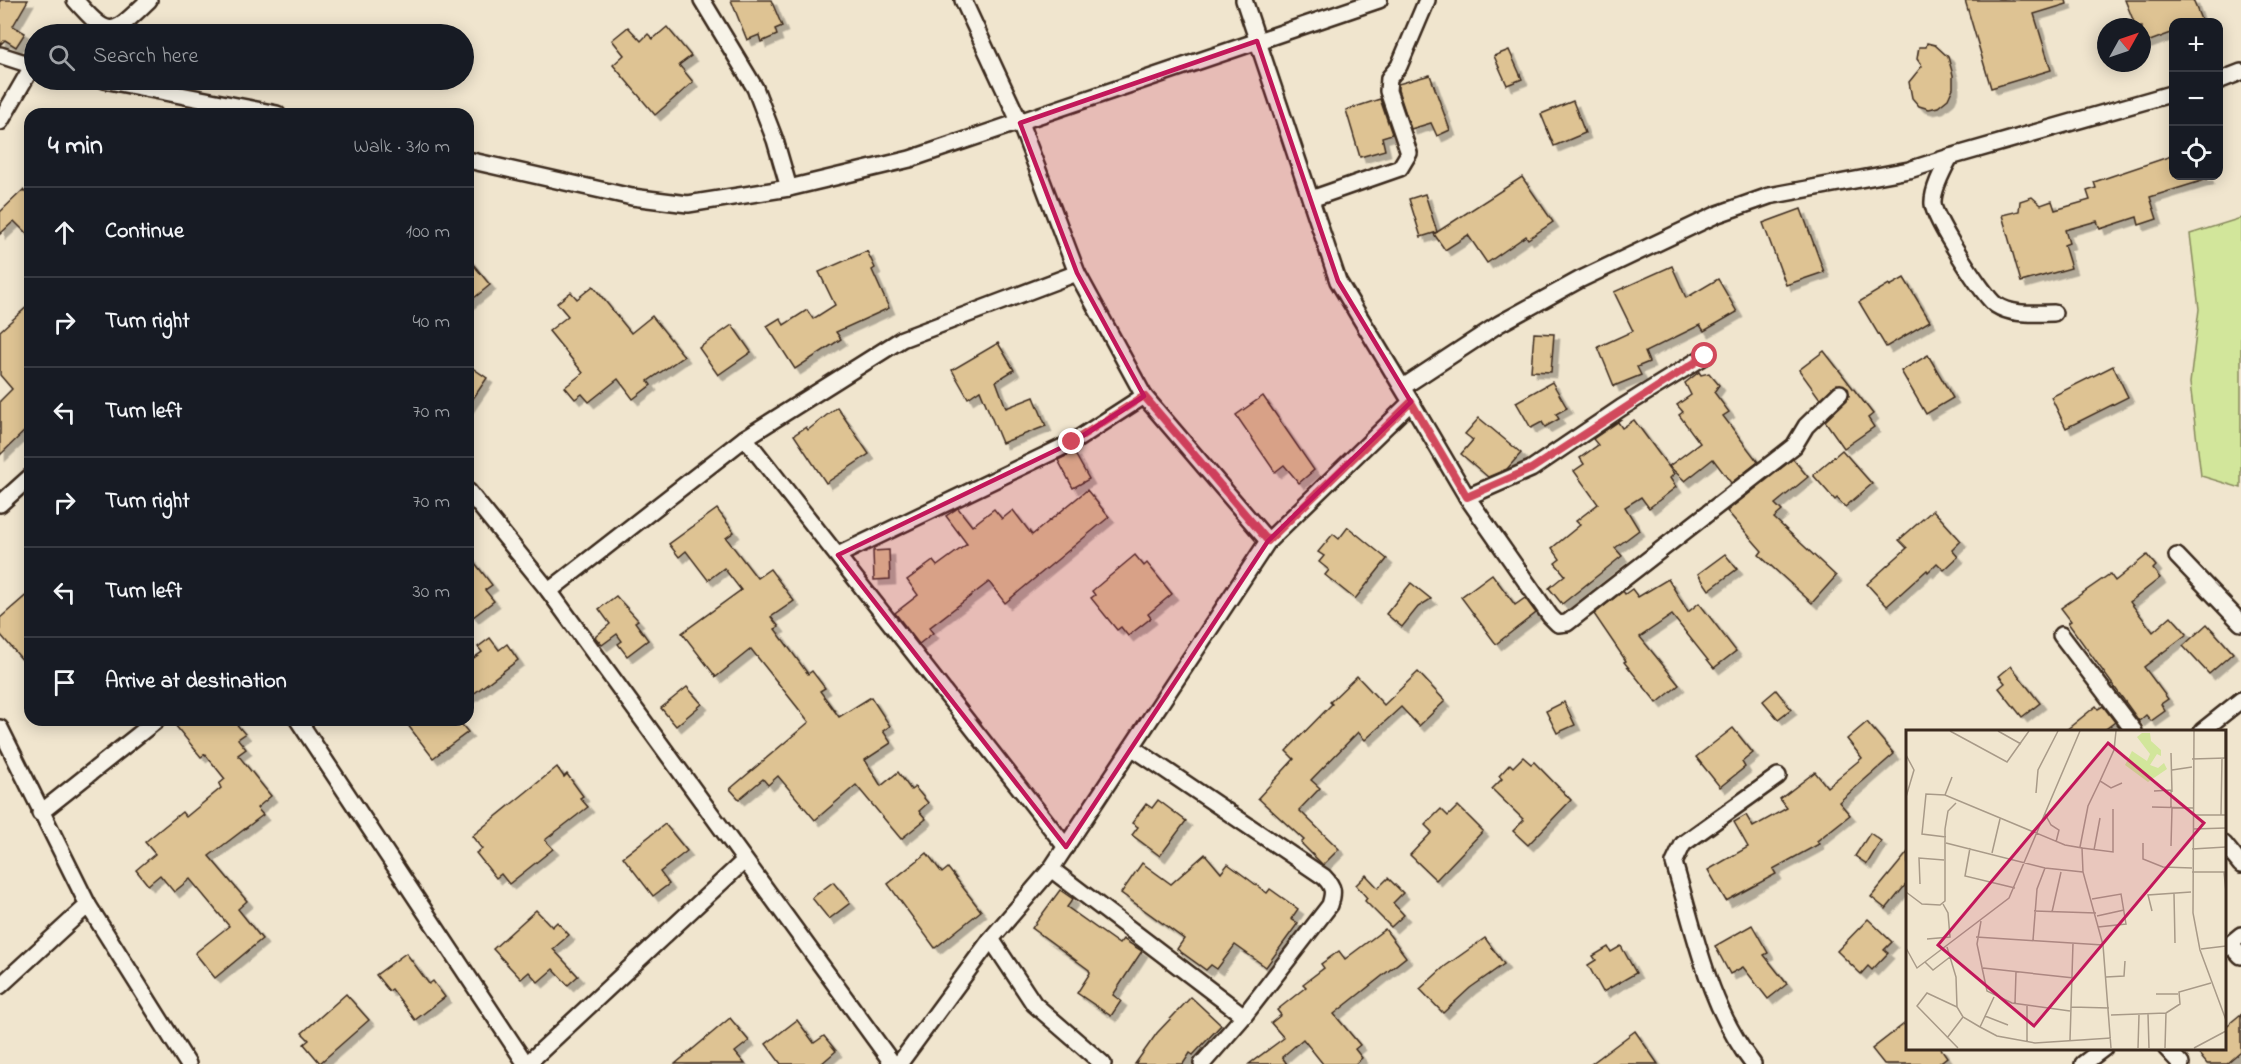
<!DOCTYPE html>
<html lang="en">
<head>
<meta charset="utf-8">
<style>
	:root { --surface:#171b24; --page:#20242c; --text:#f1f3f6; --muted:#9ea1a6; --line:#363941 }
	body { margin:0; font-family:"Indie Flower",sans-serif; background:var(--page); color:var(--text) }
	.controls { position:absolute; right:18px; top:18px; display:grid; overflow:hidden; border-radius:12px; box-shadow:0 3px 15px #0003 }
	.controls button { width:54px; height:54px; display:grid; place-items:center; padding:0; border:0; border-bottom:2px solid var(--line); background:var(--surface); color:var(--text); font:30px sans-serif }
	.compass { position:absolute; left:2097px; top:18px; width:54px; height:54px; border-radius:50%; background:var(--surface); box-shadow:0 3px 15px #0003; rotate:50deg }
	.stop { position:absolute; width:18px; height:18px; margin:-14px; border:4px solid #d1495b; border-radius:50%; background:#fff }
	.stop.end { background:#d1495b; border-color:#fff; box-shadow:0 2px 6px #0008 }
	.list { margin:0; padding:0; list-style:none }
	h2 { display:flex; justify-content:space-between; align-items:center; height:78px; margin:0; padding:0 24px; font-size:26px }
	h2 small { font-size:20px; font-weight:400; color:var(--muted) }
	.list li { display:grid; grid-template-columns:39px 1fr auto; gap:18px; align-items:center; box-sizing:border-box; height:90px; padding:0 24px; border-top:2px solid var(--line) }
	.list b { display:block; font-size:22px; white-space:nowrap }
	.list em { font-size:20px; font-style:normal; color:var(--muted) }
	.icon { flex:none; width:33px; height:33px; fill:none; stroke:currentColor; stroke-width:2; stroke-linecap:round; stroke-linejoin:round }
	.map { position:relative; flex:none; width:2241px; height:1064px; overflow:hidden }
	.search { position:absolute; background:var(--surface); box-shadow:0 3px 15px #0003; left:24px; top:24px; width:450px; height:66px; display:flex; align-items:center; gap:15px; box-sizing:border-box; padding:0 21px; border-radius:33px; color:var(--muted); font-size:22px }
	.panel { position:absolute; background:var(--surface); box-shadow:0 3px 15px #0003; left:24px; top:108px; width:450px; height:618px; border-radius:18px }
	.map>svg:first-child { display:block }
	.green { fill:#d2e69b; stroke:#86885c; stroke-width:1.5 }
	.building { fill:#dec393; stroke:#3b2a1e; stroke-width:1.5; filter:url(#shadow) }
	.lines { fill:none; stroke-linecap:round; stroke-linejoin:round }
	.street-casing { stroke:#3b2a1e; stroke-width:20 }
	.street { stroke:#f7f3e8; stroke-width:15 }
	.route { stroke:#d1495b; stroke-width:8 }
	.marked { fill:#c2185b; fill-opacity:0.2; stroke:#c2185b; stroke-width:4.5; stroke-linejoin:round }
	.inset-road { fill:none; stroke:#a89a88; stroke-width:1.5 }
	.view { fill:#c2185b; fill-opacity:0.15; stroke:#c2185b; stroke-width:3 }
	.inset-edge { fill:none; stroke:#3b2a1e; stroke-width:3 }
</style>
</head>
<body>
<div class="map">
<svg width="2241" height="1064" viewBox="0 0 2241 1064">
	<defs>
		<filter id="shadow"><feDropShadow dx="5.5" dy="5.5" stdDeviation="0" flood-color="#0004"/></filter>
	</defs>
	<rect width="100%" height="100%" fill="#f0e5ce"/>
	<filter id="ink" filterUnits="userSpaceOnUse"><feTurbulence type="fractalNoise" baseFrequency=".0167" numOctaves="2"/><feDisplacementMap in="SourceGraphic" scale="12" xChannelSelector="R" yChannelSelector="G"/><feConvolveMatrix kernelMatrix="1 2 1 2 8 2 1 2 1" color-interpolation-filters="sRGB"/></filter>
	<g filter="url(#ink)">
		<path class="green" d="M2241,218V488L2201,476L2190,383L2199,309L2190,234Z"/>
		<g class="building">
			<path d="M0,0H28L13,26L25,33L16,47L5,40L0,45Z"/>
			<path d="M731,0H771L782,26L775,29L777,35L761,42L759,35L747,40Z"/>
			<path d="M1965,0H2066L2067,4L2034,14L2051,70L1991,88Z"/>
			<path d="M2125,0H2193L2202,22H2174V32L2142,44V27H2136Z"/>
			<path d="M628,27L641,41L648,34L653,39L667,27L691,56L679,65L693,82L655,115L613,65L624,55L612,40Z"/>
			<path d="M1927,43L1935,45L1948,57L1953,75V88L1948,99L1938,107L1929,109L1919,106L1912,98L1909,82L1922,66L1917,59L1919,47H1926Z"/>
			<path d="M1509,50L1522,79L1507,85L1494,56Z"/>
			<path d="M1430,75L1450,130L1437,136L1431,123L1411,129L1398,90V84Z"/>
			<path d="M1380,99L1392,134L1382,137L1385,150L1360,157L1346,110Z"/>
			<path d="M1573,101L1585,133L1554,146L1541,114Z"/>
			<path d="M2174,155V176H2207L2208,179L2150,197L2157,219L2139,225L2137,217L2100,229L2097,221L2065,230L2069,243L2064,245L2071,268L2021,282L2002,215L2019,211L2020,201L2032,197L2041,205L2052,201L2055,210L2090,200L2087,191L2096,188L2094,182Z"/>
			<path d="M1522,177L1553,222L1528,239L1526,236L1487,263L1468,235L1445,250L1434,234Z"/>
			<path d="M23,190L30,197V237L14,221L0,234V212Z"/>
			<path d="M1425,194L1437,232L1421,237L1409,199Z"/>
			<path d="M1801,209L1824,272L1786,285L1763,223Z"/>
			<path d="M867,251L875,268L872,270L889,308L836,332L841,339L795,369L767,326L780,318L784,325L807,310L813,319L835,305L819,272Z"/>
			<path d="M468,258L490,285L468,303Z"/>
			<path d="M1672,266L1686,298L1718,279L1737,312L1704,331L1700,325L1645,352L1649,362L1637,367L1641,375L1614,386L1598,347L1633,331L1614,292Z"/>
			<path d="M1904,278L1930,321L1886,347L1859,302L1889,284L1890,286Z"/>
			<path d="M593,286L631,333L652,316L684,356L648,381L651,385L633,399L618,379L589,402L582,394L575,399L565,387L583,373L549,331L568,316L557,303L571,292L577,299Z"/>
			<path d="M30,304V426L0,455V401L12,389L0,375V331Z"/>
			<path d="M732,325L751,352L718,375L699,348Z"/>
			<path d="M1534,333L1554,334L1551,372L1531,371Z"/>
			<path d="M998,343L1014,370L996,381L1006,408L1034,397L1046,426L1002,443L980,390L968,398L952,370Z"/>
			<path d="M1824,351L1873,414L1868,418L1874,427L1844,448L1825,421L1847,400L1849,395L1847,387L1837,384L1820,399L1799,370Z"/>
			<path d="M1928,355L1953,398L1926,414L1901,371Z"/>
			<path d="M468,365L487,378L468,406Z"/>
			<path d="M2113,366L2128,397L2066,428L2051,397Z"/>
			<path d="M1699,372L1701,375L1709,373L1719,385L1714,392L1729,412L1723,416L1758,462L1731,483L1713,459L1685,481L1669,466L1700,443L1679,415L1683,412L1677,405L1691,395L1685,383Z"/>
			<path d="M1552,382L1567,408L1556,414L1559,419L1545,427L1542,422L1531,428L1516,402Z"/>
			<path d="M1263,396L1314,470L1299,483L1284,465L1275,472L1236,415Z"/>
			<path d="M837,407L869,454L826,483L794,435L806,427L808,430Z"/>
			<path d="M1479,418L1521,453L1507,469L1488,477L1461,454L1473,440L1465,434Z"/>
			<path d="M1634,420L1674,474L1670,478L1676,487L1649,508L1641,497L1625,507L1639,530L1615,548L1622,556L1562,604L1549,588L1565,575L1555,563L1560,559L1552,548L1580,525L1576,521L1598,504L1574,471L1584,464L1580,458L1598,445L1593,439L1618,422L1622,428Z"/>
			<path d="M1842,450L1872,484L1845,507L1837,498L1835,500L1813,475Z"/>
			<path d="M1074,452L1089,479L1073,488L1058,460Z"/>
			<path d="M1793,459L1808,477L1775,504L1782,511L1774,518L1836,576L1812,603L1759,555L1762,551L1727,511Z"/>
			<path d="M1087,490L1109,517L1005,603L989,582L929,628L933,633L919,644L895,613L918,595L907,580L933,561L937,566L967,544L946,516L958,508L972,526L994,509L1002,519L1013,510L1032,535Z"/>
			<path d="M717,509L734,532L726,538L757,578L770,569L794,601L771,617L779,627L775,629L808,674L812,671L825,688L820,691L839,717L871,697L890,726L883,731L891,743L865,760L881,786L898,772L911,790L915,787L928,803L919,811L926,819L901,839L856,785L815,820L778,776L768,785L763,779L739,799L730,789L809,722L751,649L716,677L682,633L741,590L724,568L708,580L686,551L679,557L669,544Z"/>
			<path d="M1933,510L1961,541L1952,550L1958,557L1944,570L1937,563L1928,572L1927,570L1887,606L1867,584L1907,548L1899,540Z"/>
			<path d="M1348,527L1387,559L1355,599L1325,575L1329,570L1319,562L1324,556L1318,552L1333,534L1339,539Z"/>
			<path d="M889,550L890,579L874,580L873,551Z"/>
			<path d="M468,554L492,585L485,590L494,601L473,617L468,609Z"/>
			<path d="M1725,554L1737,569L1709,590L1698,574Z"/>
			<path d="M1135,555L1144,566L1147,563L1172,594L1148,614L1151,618L1128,636L1121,627L1117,630L1091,598L1095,595L1092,591Z"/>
			<path d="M2147,555L2156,566L2153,569L2160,578L2130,602L2153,632L2171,616L2187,634L2144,667L2168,699L2161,704L2165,711L2151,721L2146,715L2139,721L2068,623L2071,621L2061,608L2110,574L2115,581Z"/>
			<path d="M1492,574L1515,605L1525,598L1536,613L1496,644L1461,597Z"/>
			<path d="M1668,579L1688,612L1699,603L1736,651L1714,668L1672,615L1640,637L1679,685L1657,703L1624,662L1626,661L1594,614L1623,591L1625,594L1632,589L1638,597Z"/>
			<path d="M1411,583L1431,599L1418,607L1402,627L1386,614Z"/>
			<path d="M30,592V669L0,634V618Z"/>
			<path d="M616,596L638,620L635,622L648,640L627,656L618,644L622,641L617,634L602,645L595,637L610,624L599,609Z"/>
			<path d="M2207,624L2233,653L2209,674L2183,646Z"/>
			<path d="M490,638L499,650L507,644L518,660L468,698V662L482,652L478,647Z"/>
			<path d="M2011,666L2040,703L2022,717L1999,688L2005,683L1999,676Z"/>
			<path d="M1418,672L1445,701L1419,726L1401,707L1365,740L1358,732L1311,780L1320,788L1299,810L1339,849L1323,865L1301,843L1304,840L1258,798L1294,759L1286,751L1332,704L1330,702L1357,676L1384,705Z"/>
			<path d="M687,687L702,704L676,726L661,708Z"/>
			<path d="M1776,690L1791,709L1778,719L1763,701Z"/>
			<path d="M1564,702L1575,725L1557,733L1546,711Z"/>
			<path d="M2096,706L2098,709L2103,706L2115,722L2103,731H2065Z"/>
			<path d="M171,720H233L245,734L238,739L246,749L238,755L271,796L257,808L263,815L209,856L247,901L238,909L262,939L215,978L195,953L229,926L190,879L174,892L160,875L148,885L136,870L155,854L145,842L182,812L186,817L221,788L219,784L225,779L205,754L201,757Z"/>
			<path d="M404,720H458L468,732L433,758Z"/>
			<path d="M1867,722L1894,754L1839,802L1850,815L1817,841L1819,844L1773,869L1776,874L1726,901L1708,870L1748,847L1734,822L1746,815L1753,827L1787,808L1780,799L1815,772L1827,787L1862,758L1847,739Z"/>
			<path d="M1733,728L1753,753L1742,762L1745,767L1720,787L1696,757Z"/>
			<path d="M1523,757L1531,764L1534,762L1571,800L1528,845L1513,831L1524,820L1492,789L1502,779L1499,776L1510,764L1513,767Z"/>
			<path d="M557,767L564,777L567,774L583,796L580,798L588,807L545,840L553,849L509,884L501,874L496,878L476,853L482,849L472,836Z"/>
			<path d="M1158,800L1186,821L1160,856L1132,835L1138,827L1132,823L1146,804L1152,808Z"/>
			<path d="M1458,806L1483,831L1436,880L1410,855L1432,832L1425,825L1441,809L1448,816Z"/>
			<path d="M665,824L687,851L660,872L669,884L653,896L623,857Z"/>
			<path d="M1870,833L1881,841L1867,864L1855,856Z"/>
			<path d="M1908,852V882L1886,909L1871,897Z"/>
			<path d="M927,853L942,873L948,868L981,911L935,948L888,884Z"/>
			<path d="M1205,854L1221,873L1228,864L1267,893L1270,889L1298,909L1291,919L1298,923L1266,967L1235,945L1217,969L1211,965L1206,970L1177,949L1184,939L1121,893L1142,863L1171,884Z"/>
			<path d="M1366,875L1378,888L1388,878L1403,893L1393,903L1404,915L1391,927L1365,901L1367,898L1356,885Z"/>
			<path d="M833,882L850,903L829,919L812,898Z"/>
			<path d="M1060,890L1073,899L1067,907L1119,944L1123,939L1142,951L1113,995L1121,1001L1111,1016L1077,993L1090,973L1089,970L1032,928Z"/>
			<path d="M536,910L552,927L557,922L569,935L553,949L578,976L568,985L553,969L538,982L529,972L521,979L493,949Z"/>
			<path d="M1868,919L1892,942L1884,950L1888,953L1872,970L1868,966L1861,974L1837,951Z"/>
			<path d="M1752,925L1768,953L1764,955L1787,984L1768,999L1743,967L1730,974L1715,946Z"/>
			<path d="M1385,929L1406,957L1334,1014L1360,1045L1355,1049L1362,1058L1355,1064H1323L1303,1039L1282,1057L1287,1064H1249L1284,1038L1271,1023L1281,1015L1277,1010L1306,987L1303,984L1324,968L1321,964L1339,951L1345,959Z"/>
			<path d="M1485,938L1504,964L1470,988L1443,1013L1420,989L1444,967Z"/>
			<path d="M1621,946L1636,973L1603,992L1588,965L1596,960L1593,956L1608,947L1611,952Z"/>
			<path d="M406,953L429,984L433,981L445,997L415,1020L392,989L389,991L376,975Z"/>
			<path d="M346,994L369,1020L320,1063L304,1044L309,1040L302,1033Z"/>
			<path d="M1191,997L1221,1025L1193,1055L1190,1053L1183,1064H1135L1157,1033Z"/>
			<path d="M2241,1014V1052L2227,1064H2207L2193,1047H2224V1028Z"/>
			<path d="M730,1018L749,1041L735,1052L745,1064H675Z"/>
			<path d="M797,1020L814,1043L824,1036L836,1051L821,1064H781L766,1044Z"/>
			<path d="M1908,1021V1047H1940L1947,1057L1938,1064H1884L1872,1049Z"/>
			<path d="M1635,1031L1658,1064H1591Z"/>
		</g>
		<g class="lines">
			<g class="street-casing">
				<g id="street">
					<path d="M75,0C111,41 112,35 149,0"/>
					<path d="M702,0L755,88L775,140L789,188"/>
					<path d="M963,0L1020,123L1077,273L1144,396L1268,541"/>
					<path d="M0,55L34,66"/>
					<path d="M104,80L277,114"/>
					<path d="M2218,81L2241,72"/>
					<path d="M0,122L33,65"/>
					<path d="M468,160L632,197L688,204L789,188L910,159L1379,0"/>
					<path d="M1311,199L1400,168L1409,153L1388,91L1389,78L1399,66L1427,0"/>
					<path d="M2054,313C2035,313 2013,316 1996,305C1984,297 1934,219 1933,204C1932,190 1943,170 1950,157L2174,93"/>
					<path d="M1403,387L1499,324L1579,280L1718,214L1769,196L1909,170L1950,157"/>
					<path d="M1411,402L1467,497L1550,616L1558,624L1567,623L1794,446L1806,426L1840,393"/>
					<path d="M745,438L1066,847"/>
					<path d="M468,491L549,591L893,1064"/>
					<path d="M1467,497L1531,469L1621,408L1705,356"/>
					<path d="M0,504L30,477"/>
					<path d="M838,555L1073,442L1144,396"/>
					<path d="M2177,556L2241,623"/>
					<path d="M549,591L745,438L902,339L1077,273"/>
					<path d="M2061,635L2134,731"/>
					<path d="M298,720L526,1064"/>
					<path d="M0,728L88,905L188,1064"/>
					<path d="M2202,731L2241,700"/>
					<path d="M1133,748L1324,877C1334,887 1334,892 1330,905L1244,1016L1202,1064"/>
					<path d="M40,813L157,720"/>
					<path d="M2224,844L2241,865"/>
					<path d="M1051,869L1244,1016"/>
					<path d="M991,939L1034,1004L1103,1064"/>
					<path d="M2230,944L2241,956"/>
					<path d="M2224,949L2241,935"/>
					<path d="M0,986L88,905"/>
					<path d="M2166,1048L2181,1064"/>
					<path d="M527,1064L744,861"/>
					<path d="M899,1064L991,939L1051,869L1268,541L1411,402L1338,281L1244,0"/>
					<path d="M1753,1064C1708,1006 1695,932 1674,863L1683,844L1778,776"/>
					<path d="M2083,1064L2104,1048"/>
				</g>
			</g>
			<use href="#street" class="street"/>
		</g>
	</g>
	<g class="lines" filter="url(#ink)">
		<path class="route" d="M1072,442L1144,396L1268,541L1411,402L1467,497L1531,469L1705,356"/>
	</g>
	<path class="marked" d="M1257,41L1338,281L1411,402L1268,541L1066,847L838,555L1073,442L1144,396L1077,273L1020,123Z"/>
	<g transform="translate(1906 730)">
		<rect width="320" height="320" fill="#f0e5ce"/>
		<path d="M236,3H244L245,11L255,20V26L251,24L244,35L252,38L258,33L261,39L242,52L219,35L226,21L241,31L244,24L231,7Z" fill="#d2e69b"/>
		<path class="inset-road" d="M44,1L101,32L123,1M92,1L115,14M210,1L208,20L194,51L205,58L216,53M288,1L287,183L294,220L320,290M319,1V28M265,23L266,62M0,25L8,40L0,67M286,29L320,28M266,40L286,37M248,61L265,60V78M130,63L132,40L152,1M39,65L46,47M246,77L287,78M139,84L145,95L153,100L150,112M287,85H320M315,85L316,28M287,99L320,98M40,107L16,104L20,64L39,65L159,115L176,118L177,142L197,215L205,318M40,113L139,138L177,142M237,113V129L257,137L286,138M265,116L266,78M174,117L182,76L194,51M64,118L59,146L109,158M176,118L207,122V79M286,119L320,117M188,120L194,88M86,123L94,89M286,142H320M318,142L320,162M14,154L13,128L38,130M0,162L16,174L34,175L39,171V99L42,81L50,73M268,164L269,213M186,169L215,164L220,194L192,197M128,181L190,183M246,181L242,165L285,162M146,182L155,142M191,186L218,180M75,191L71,214L81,261L106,273L164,281M70,207L197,215M21,209L44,207L42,183L37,174M127,210L131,159L139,138M41,217L50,247L51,277L57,287L74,297L91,306L129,313L205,308M0,218L11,238L103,168L174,1M295,219L320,216M19,232L27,240L44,227M77,238L168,248M200,247L218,246L219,231M250,264H272M109,273L110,242M51,277L21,263L11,276L52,318M165,277L203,278M260,283L274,274L273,262L305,253M242,284L243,318M205,285L260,283L259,318M79,286L102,295M74,297L88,267M41,308L57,287M164,310L167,213M121,311V276M232,318L233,285M288,318L320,301"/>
		<path class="view" d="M202,13L298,93L128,296L32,215Z"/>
		<rect width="320" height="320" class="inset-edge"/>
	</g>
</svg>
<div class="controls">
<button>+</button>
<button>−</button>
<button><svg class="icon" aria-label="locate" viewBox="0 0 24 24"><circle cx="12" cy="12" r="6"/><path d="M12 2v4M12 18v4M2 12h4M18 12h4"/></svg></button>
</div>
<svg class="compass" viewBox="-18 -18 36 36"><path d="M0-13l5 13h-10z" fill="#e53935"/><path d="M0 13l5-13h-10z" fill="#9ea1a6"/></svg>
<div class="stop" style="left:1705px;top:356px"></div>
<div class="stop end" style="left:1072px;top:442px"></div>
<div class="search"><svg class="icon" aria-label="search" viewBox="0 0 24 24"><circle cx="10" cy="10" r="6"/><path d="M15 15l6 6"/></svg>Search here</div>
<section class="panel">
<h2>4 min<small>Walk · 310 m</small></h2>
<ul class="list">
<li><svg class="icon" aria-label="ahead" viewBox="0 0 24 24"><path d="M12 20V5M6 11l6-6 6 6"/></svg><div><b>Continue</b></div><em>100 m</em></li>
<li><svg class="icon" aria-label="right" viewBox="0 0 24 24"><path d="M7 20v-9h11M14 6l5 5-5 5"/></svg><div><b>Turn right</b></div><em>40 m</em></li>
<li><svg class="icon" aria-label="left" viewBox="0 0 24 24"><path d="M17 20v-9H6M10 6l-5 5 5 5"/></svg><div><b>Turn left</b></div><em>70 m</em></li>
<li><svg class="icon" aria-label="right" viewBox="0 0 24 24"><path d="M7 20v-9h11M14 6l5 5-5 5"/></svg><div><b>Turn right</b></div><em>70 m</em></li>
<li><svg class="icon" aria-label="left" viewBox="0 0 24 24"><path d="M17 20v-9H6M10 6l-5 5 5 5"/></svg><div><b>Turn left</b></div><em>30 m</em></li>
<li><svg class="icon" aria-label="arrive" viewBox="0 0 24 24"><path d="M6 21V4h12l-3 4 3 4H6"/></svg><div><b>Arrive at destination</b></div></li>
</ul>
</section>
</div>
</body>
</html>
